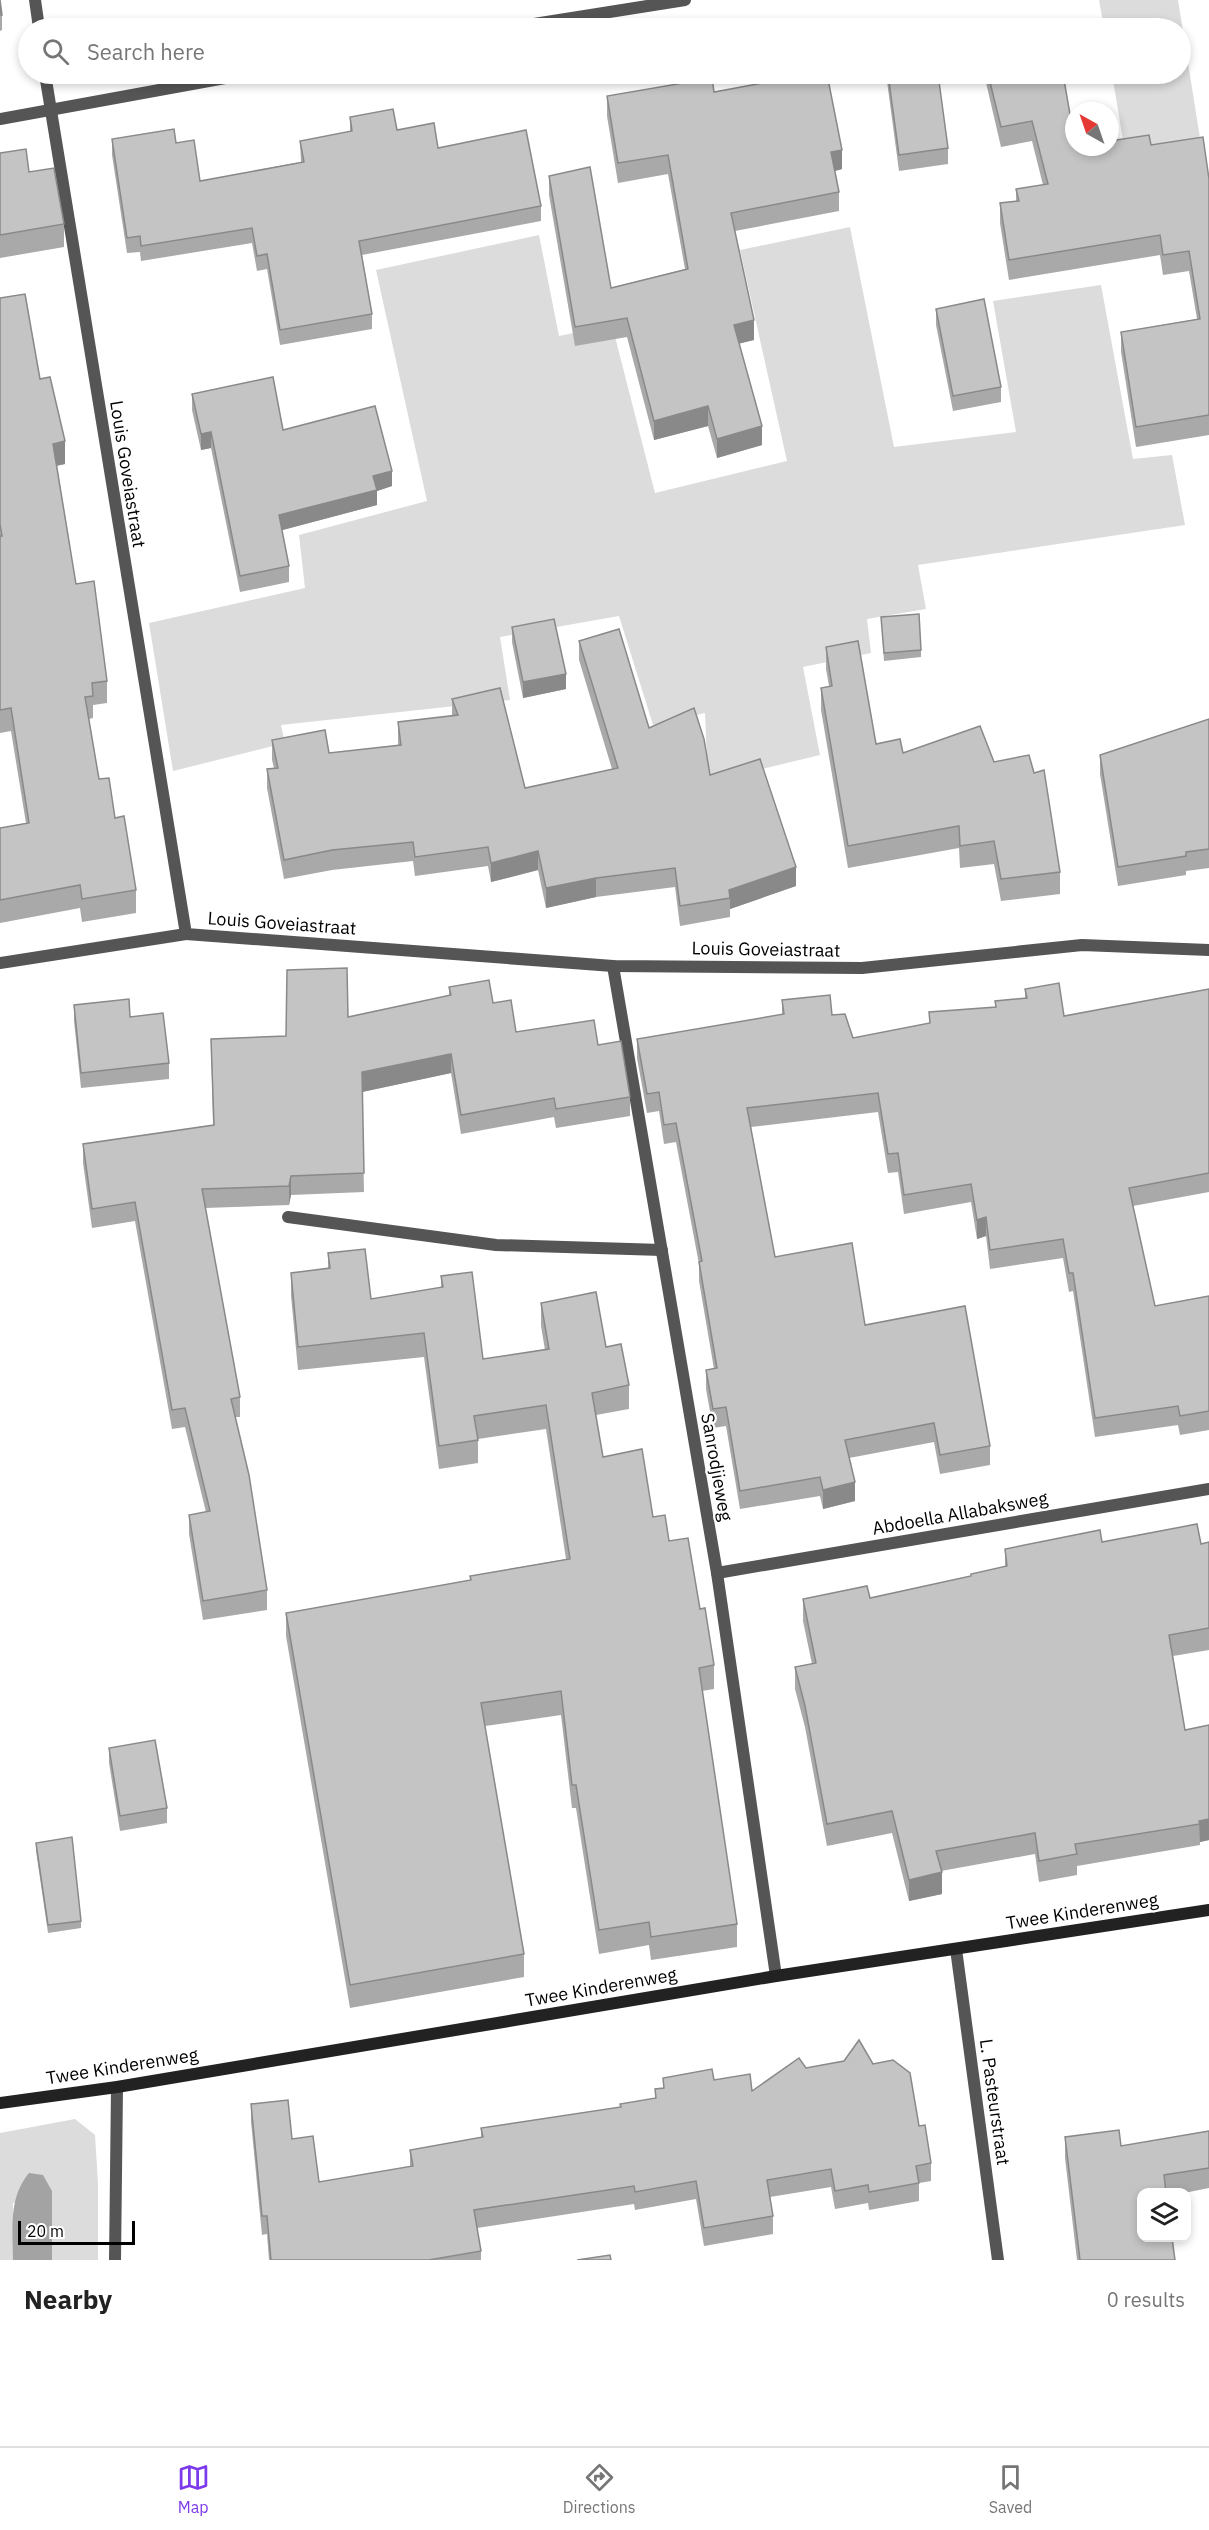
<!DOCTYPE html>
<html lang="en">
<head>
<meta charset="utf-8">
<style>
	:root { --surface:#fff; --page:#f6f6f6; --text:#222; --muted:#767676; --line:#e0e0e0; --accent:#7c3aed }
	body { margin:0; font-family:"IBM Plex Sans",sans-serif; background:var(--page); color:var(--text) }
	.controls { position:absolute; right:18px; bottom:18px; display:grid; overflow:hidden; border-radius:12px; box-shadow:0 3px 9px #0003 }
	.controls button { width:54px; height:54px; display:grid; place-items:center; padding:0; border:0; border-bottom:2px solid var(--line); background:var(--surface); color:var(--text); font:30px sans-serif }
	.compass { position:absolute; left:1065px; top:102px; width:54px; height:54px; border-radius:50%; background:var(--surface); box-shadow:0 3px 9px #0003; rotate:320deg }
	.scale { position:absolute; left:18px; bottom:15px; width:117px; box-sizing:border-box; padding-left:6px; border:3px solid #000; border-top:0; font-size:16px; line-height:21px; white-space:nowrap; color:#000; -webkit-text-stroke:4px #fff; paint-order:stroke }
	.list { margin:0; padding:0; list-style:none }
	h2 { display:flex; justify-content:space-between; align-items:center; height:78px; margin:0; padding:0 24px; font-size:26px }
	h2 small { font-size:20px; font-weight:400; color:var(--muted) }
	.icon { flex:none; width:33px; height:33px; fill:none; stroke:currentColor; stroke-width:2; stroke-linecap:round; stroke-linejoin:round }
	.map { position:relative; flex:none; width:1209px; height:2260px; overflow:hidden }
	.search { position:absolute; background:var(--surface); box-shadow:0 3px 9px #0003; left:18px; right:18px; top:18px; height:66px; display:flex; align-items:center; gap:15px; box-sizing:border-box; padding:0 21px; border-radius:33px; color:var(--muted); font-size:22px }
	.sheet { height:186px; background:var(--surface) }
	nav { display:flex; justify-content:space-around; align-items:center; box-sizing:border-box; height:84px; border-top:2px solid var(--line); background:var(--surface); font-size:16px; color:var(--muted) }
	nav a { display:grid; justify-items:center; gap:3px }
	nav .on { color:var(--accent) }
	.map>svg:first-child { display:block }
	.green { fill:#dcdcdc }
	.water { fill:#a3a3a3 }
	.lines { fill:none; stroke-linecap:round; stroke-linejoin:round }
	.street { stroke:#555; stroke-width:12 }
	.secondary { stroke:#222; stroke-width:12 }
	.wall { fill:#a9a9a9 }
	.shaded-wall { fill:#898989 }
	.building { fill:#c4c4c4; stroke:#898989; stroke-width:1.5 }
	.labels { text-anchor:middle; dominant-baseline:central; stroke-width:4.5; stroke-linejoin:round; paint-order:stroke }
	.street-label { font-size:18px; fill:#000; stroke:#fff }
</style>
</head>
<body>
<div class="map">
<svg width="1209" height="2260" viewBox="0 0 1209 2260">
	<rect width="100%" height="100%" fill="#fff"/>
	<g class="green">
		<path d="M1099,0H1178L1203,157L1126,158L1112,74H1180V28H1104Z"/>
		<path d="M850,227L894,447L1016,432L993,301L1101,285L1133,459L1172,455L1185,525L918,565L926,609L867,619L871,653L803,667L820,755L708,782L705,713L653,725L619,616L500,637L510,700L281,725L285,743L173,771L149,623L305,588L299,535L427,501L376,270L539,235L559,336L612,325L655,493L787,461L740,250Z"/>
		<path d="M75,2119L95,2135L98,2183V2260H52V2191L13,2203V2260H0V2133Z"/>
	</g>
	<path class="water" d="M29,2173L43,2175L52,2191V2260H13C13,2229 8,2198 29,2173Z"/>
	<g class="lines">
		<g class="street">
			<path d="M35,0L39,28"/>
			<path d="M508,28L685,0"/>
			<path d="M45,74L186,934L613,966L862,968L1082,945L1209,950"/>
			<path d="M0,119L247,74"/>
			<path d="M0,963L186,934"/>
			<path d="M613,966L717,1573L776,1976"/>
			<path d="M288,1217L496,1245L662,1250"/>
			<path d="M717,1573L1209,1489"/>
			<path d="M956,1949L998,2260"/>
			<path d="M115,2260L117,2087"/>
		</g>
		<path class="secondary" d="M0,2103L117,2087L776,1976L1209,1910"/>
	</g>
	<g class="wall">
		<path d="M0,0L2,15V30L0,31Z"/>
		<path d="M781,74H827L842,169L835,171L839,192V211L735,231L754,340L739,343L762,445L717,458L708,426L654,440L627,337L575,346L549,195V176L611,288L685,269L668,174L618,183L607,116V96L714,92L782,79Z"/>
		<path d="M886,74H938L948,148V164L899,171Z"/>
		<path d="M984,74H1063L1074,147L1151,145L1209,179V435L1136,447L1121,352V332L1197,319L1189,271L1163,275L1160,255L1009,280L1000,223V203L1016,201V189L1043,185L1032,141L1001,147Z"/>
		<path d="M350,117L397,130L438,148L541,206V221L362,255L372,314V329L280,345L267,269L257,271L252,243L141,261L140,252L127,253L112,155V139L176,143L200,181L301,162L300,141L350,132Z"/>
		<path d="M0,153L29,172L64,224V247L0,258Z"/>
		<path d="M0,298L40,379L65,464L57,466L76,584L107,681V703L93,705V718L89,719L99,779L115,818L136,890V913L82,922L80,908L0,923V828L26,823L11,731L0,733Z"/>
		<path d="M936,309L1001,387V402L953,411L936,325Z"/>
		<path d="M192,394L283,430L392,486L377,491V505L282,530L289,566V582L240,592L211,448L201,450L192,410Z"/>
		<path d="M881,617L921,650V657L884,661Z"/>
		<path d="M512,627L566,689L523,698L512,642Z"/>
		<path d="M579,641L649,728L710,775L796,886L730,909V917L680,926L675,887L596,897L546,908L538,870L491,882L488,866L415,876L413,861L332,870L284,879L267,788V769L274,768L272,760V740L329,753L398,746V722L452,716V699L525,788L612,769L579,660Z"/>
		<path d="M826,647L876,744L903,753L994,762L1060,872V894L1001,901L994,864L960,868L959,848L848,868L821,710V688L829,686L826,669Z"/>
		<path d="M1209,719V868L1186,871V875L1118,886L1100,774V755Z"/>
		<path d="M449,987L493,1003L516,1032L598,1045L630,1097V1116L556,1128L554,1117L461,1134L451,1073L362,1092L364,1192L291,1195L289,1205L205,1208L240,1397V1417H235L267,1590V1610L203,1620L189,1534V1515L206,1512L185,1427L172,1429L135,1221L92,1228L83,1163V1144L213,1125L211,1039L286,1036L348,1017L449,996Z"/>
		<path d="M1025,989L1064,1016L1209,989V1192L1133,1206L1155,1306L1209,1296V1430L1180,1435L1178,1425L1095,1437L1073,1291L1069,1292L1063,1258L990,1269L986,1236L977,1239L971,1202L904,1214L898,1172L888,1173L878,1112L751,1127L775,1257L865,1325L990,1446V1465L940,1474L934,1442L849,1458L855,1501L823,1509L820,1496L740,1509L726,1426L713,1428L706,1389V1370L714,1369L699,1281V1264L676,1142L664,1144L659,1111L647,1113L637,1058V1039L782,1015V1000L832,1015L853,1038L929,1023V1012L995,1007V1001L1025,998Z"/>
		<path d="M74,1005L130,1017L169,1063V1079L81,1088L74,1021Z"/>
		<path d="M328,1253L371,1299L441,1288V1276L483,1359L545,1350L541,1326V1303L606,1347L629,1385V1409L596,1415L603,1457L653,1517L669,1541L700,1609L714,1665V1689L702,1691L737,1924V1947L651,1960L649,1945L599,1954L576,1808H572L561,1715L485,1726L524,1954V1977L350,2008L286,1636V1613L470,1580V1576L566,1559L546,1429L478,1439V1463L439,1469L424,1357L298,1370L291,1296V1273L328,1269Z"/>
		<path d="M1102,1542L1201,1544L1209,1542V1650L1173,1656L1185,1730L1209,1725V1840L1200,1842V1845L1077,1866V1875L1039,1882L1035,1854L941,1871L942,1894L909,1901L892,1833L827,1846L805,1727L795,1689V1667L812,1664L803,1621V1599L870,1598L971,1576L1005,1567V1549Z"/>
		<path d="M109,1748L167,1808V1823L120,1831L109,1763Z"/>
		<path d="M36,1843L81,1921V1928L48,1933L36,1851Z"/>
		<path d="M873,2064L919,2126L931,2163V2181L919,2183V2201L869,2210L868,2203L835,2209L831,2187L770,2197L773,2216V2234L704,2246L696,2199L635,2210L634,2204L477,2228L481,2251V2260H269L267,2234L262,2235L251,2122V2104L292,2139L319,2182L410,2167V2150L481,2137V2128L620,2107L655,2098V2089L663,2088V2078L714,2080L752,2091L806,2068Z"/>
		<path d="M1209,2131V2188L1184,2193H1142L1175,2260H1077L1065,2158V2137L1121,2146Z"/>
	</g>
	<g class="shaded-wall">
		<path d="M842,150V169L831,172V152Z"/>
		<path d="M754,320V340L734,345V325Z"/>
		<path d="M708,406V426L654,440V421Z"/>
		<path d="M762,426V445L717,458V439Z"/>
		<path d="M211,432V448L201,450V434Z"/>
		<path d="M65,441V464L53,466V444Z"/>
		<path d="M392,471V486L377,491V505L279,531V515L373,476Z"/>
		<path d="M566,674V689L523,698V682Z"/>
		<path d="M538,851V870L491,882V863Z"/>
		<path d="M796,867V886L730,909V898L729,890Z"/>
		<path d="M596,878V897L546,908V888Z"/>
		<path d="M451,1054V1073L362,1092V1072Z"/>
		<path d="M291,1176V1195L289,1205V1186Z"/>
		<path d="M986,1217V1236L977,1239V1220Z"/>
		<path d="M855,1482V1501L823,1509V1490Z"/>
		<path d="M1209,1819V1840L1200,1842L1199,1821Z"/>
		<path d="M942,1872V1894L909,1901V1880Z"/>
	</g>
	<g class="building">
		<path d="M0,0L2,15H0Z"/>
		<path d="M931,22L932,28H888Z"/>
		<path d="M784,74H827L842,150L831,152L839,192L731,213L754,320L734,325L762,426L717,439L708,406L654,421L627,318L575,327L549,176L590,167L611,288L688,269L668,155L618,163L607,96L712,78L714,92L785,79Z"/>
		<path d="M888,74H938L948,148L899,155Z"/>
		<path d="M988,74H1063L1074,137V147H1110V141L1149,135L1151,145L1203,137L1209,179V415L1136,427L1121,332L1200,319L1189,251L1163,255L1160,235L1009,260L1000,203L1019,201L1016,189L1048,184L1032,121L1001,127Z"/>
		<path d="M393,109L397,130L434,123L438,148L526,130L541,206L359,241L372,314L280,330L267,254L257,256L252,228L141,246L140,236L127,238L112,139L174,129L176,143L194,140L200,181L304,162L300,141L352,131L350,117Z"/>
		<path d="M26,149L29,172L54,168L64,224L0,235V153Z"/>
		<path d="M25,294L40,379L50,377L65,441L53,444L76,584L94,581L107,681L92,683L93,696L85,697L99,779L109,778L115,818L124,816L136,890L82,899L80,885L0,900V828L29,823L11,708L0,710V536H2L0,524V298Z"/>
		<path d="M984,299L1001,387L953,396L936,309Z"/>
		<path d="M273,377L283,430L375,406L392,471L373,476L377,490L279,515L289,566L240,576L211,432L201,434L192,394Z"/>
		<path d="M919,614L921,650L884,653L881,617Z"/>
		<path d="M554,619L566,674L523,682L512,627Z"/>
		<path d="M619,629L649,728L694,708L704,739L710,775L760,759L796,867L729,890L730,898L680,906L675,868L596,878L546,888L538,851L491,863L488,847L415,857L413,842L332,850L284,860L267,769L278,768L272,740L325,730L329,753L401,745L398,722L458,715L452,699L500,688L525,788L618,768L579,641Z"/>
		<path d="M858,641L876,744L900,739L903,753L980,726L994,762L1029,755L1034,773L1044,770L1060,872L1001,879L994,841L960,846L959,826L848,846L821,688L832,686L826,647Z"/>
		<path d="M1209,719V849L1186,852V856L1118,867L1100,755Z"/>
		<path d="M347,968L348,1017L451,995L449,987L489,980L493,1003L511,1000L516,1032L594,1020L598,1045L621,1041L630,1097L556,1109L554,1098L461,1115L451,1054L362,1072L364,1173L291,1176L289,1186L202,1189L240,1397L231,1399L249,1475L267,1590L203,1601L189,1515L210,1511L185,1408L172,1410L135,1202L92,1209L83,1144L214,1125L211,1039L286,1036L287,970Z"/>
		<path d="M1059,983L1064,1016L1209,989V1173L1129,1188L1155,1306L1209,1296V1411L1180,1416L1178,1406L1095,1418L1073,1273H1069L1063,1239L990,1250L986,1217L977,1220L971,1184L904,1195L898,1153L888,1154L878,1093L747,1108L775,1257L852,1243L865,1325L965,1306L990,1446L940,1455L934,1423L845,1440L855,1482L823,1490L820,1477L740,1491L726,1407L713,1409L706,1370L717,1368L699,1262L702,1261L676,1123L664,1125L659,1092L647,1094L637,1039L784,1014L782,1000L830,995L832,1015L845,1014L853,1038L930,1023L929,1012L996,1007L995,1001L1027,998L1025,989Z"/>
		<path d="M129,999L130,1017L163,1013L169,1063L81,1073L74,1005Z"/>
		<path d="M365,1249L371,1299L443,1287L441,1276L472,1272L483,1359L549,1349L541,1303L596,1292L606,1347L621,1344L629,1385L592,1393L603,1457L642,1449L653,1517L665,1515L669,1541L688,1538L700,1609L705,1608L714,1665L699,1668L737,1924L651,1937L649,1922L599,1930L576,1785H572L561,1691L481,1703L524,1954L350,1985L286,1613L471,1580L470,1576L570,1559L546,1405L474,1416L478,1440L439,1446L424,1333L298,1347L291,1273L330,1268L328,1253Z"/>
		<path d="M1197,1524L1201,1544L1209,1542V1628L1169,1635L1185,1730L1209,1725V1819L1199,1821L1200,1824L1075,1844L1077,1854L1039,1861L1035,1833L936,1851L942,1872L909,1880L892,1811L827,1824L805,1706L795,1667L816,1663L803,1599L867,1586L870,1598L971,1576V1574L1007,1566L1005,1549L1100,1530L1102,1542Z"/>
		<path d="M155,1740L167,1808L120,1816L109,1748Z"/>
		<path d="M72,1837L81,1921L48,1925L36,1843Z"/>
		<path d="M859,2040L873,2064L893,2060L910,2073L919,2126L925,2125L931,2163L916,2166L919,2183L869,2192L868,2185L835,2191L831,2169L767,2180L773,2216L704,2228L696,2181L635,2192L634,2186L474,2210L481,2251L429,2260H271L267,2216H262L251,2104L288,2100L292,2139L313,2136L319,2182L413,2166L410,2150L483,2137L481,2128L621,2107L620,2104L656,2098L655,2089L664,2088L663,2078L712,2069L714,2080L750,2074L752,2091L799,2058L806,2068L844,2061Z"/>
		<path d="M1119,2130L1121,2146L1209,2131V2168L1164,2175L1166,2193H1142V2238H1172L1175,2260H1080L1065,2137Z"/>
		<path d="M610,2255L611,2260H577Z"/>
	</g>
	<g class="labels">
		<g class="street-label">
			<text transform="translate(128 474) rotate(81)">Louis Goveiastraat</text>
			<text transform="translate(282 923) rotate(4)">Louis Goveiastraat</text>
			<text transform="translate(766 949) rotate(1)">Louis Goveiastraat</text>
			<text transform="translate(717 1467) rotate(80)">Sanrodjieweg</text>
			<text transform="translate(960 1513) rotate(-10)">Abdoella Allabaksweg</text>
			<text transform="translate(1082 1911) rotate(-9)">Twee Kinderenweg</text>
			<text transform="translate(601 1987) rotate(-10)">Twee Kinderenweg</text>
			<text transform="translate(122 2066) rotate(-9)">Twee Kinderenweg</text>
			<text transform="translate(995 2102) rotate(82)">L. Pasteurstraat</text>
		</g>
	</g>
</svg>
<div class="controls">
<button><svg class="icon" aria-label="layers" viewBox="0 0 24 24"><path d="M12 4l9 5-9 5-9-5zM3 14l9 5 9-5"/></svg></button>
</div>
<svg class="compass" viewBox="-18 -18 36 36"><path d="M0-13l5 13h-10z" fill="#e53935"/><path d="M0 13l5-13h-10z" fill="#767676"/></svg>
<div class="scale">20 m</div>
<div class="search"><svg class="icon" aria-label="search" viewBox="0 0 24 24"><circle cx="10" cy="10" r="6"/><path d="M15 15l6 6"/></svg>Search here</div>
</div>
<section class="sheet">
<h2>Nearby<small>0 results</small></h2>
<ul class="list">
</ul>
</section>
<nav>
<a class="on"><svg class="icon" aria-label="map" viewBox="0 0 24 24"><path d="M3 6l6-2 6 2 6-2v14l-6 2-6-2-6 2zM9 4v14M15 6v14"/></svg>Map</a>
<a><svg class="icon" aria-label="directions" viewBox="0 0 24 24"><path d="M12 3l9 9-9 9-9-9zM9 14v-3h6M13 9l2 2-2 2"/></svg>Directions</a>
<a><svg class="icon" aria-label="saved" viewBox="0 0 24 24"><path d="M7 4h10v16l-5-4-5 4z"/></svg>Saved</a>
</nav>
</body>
</html>
